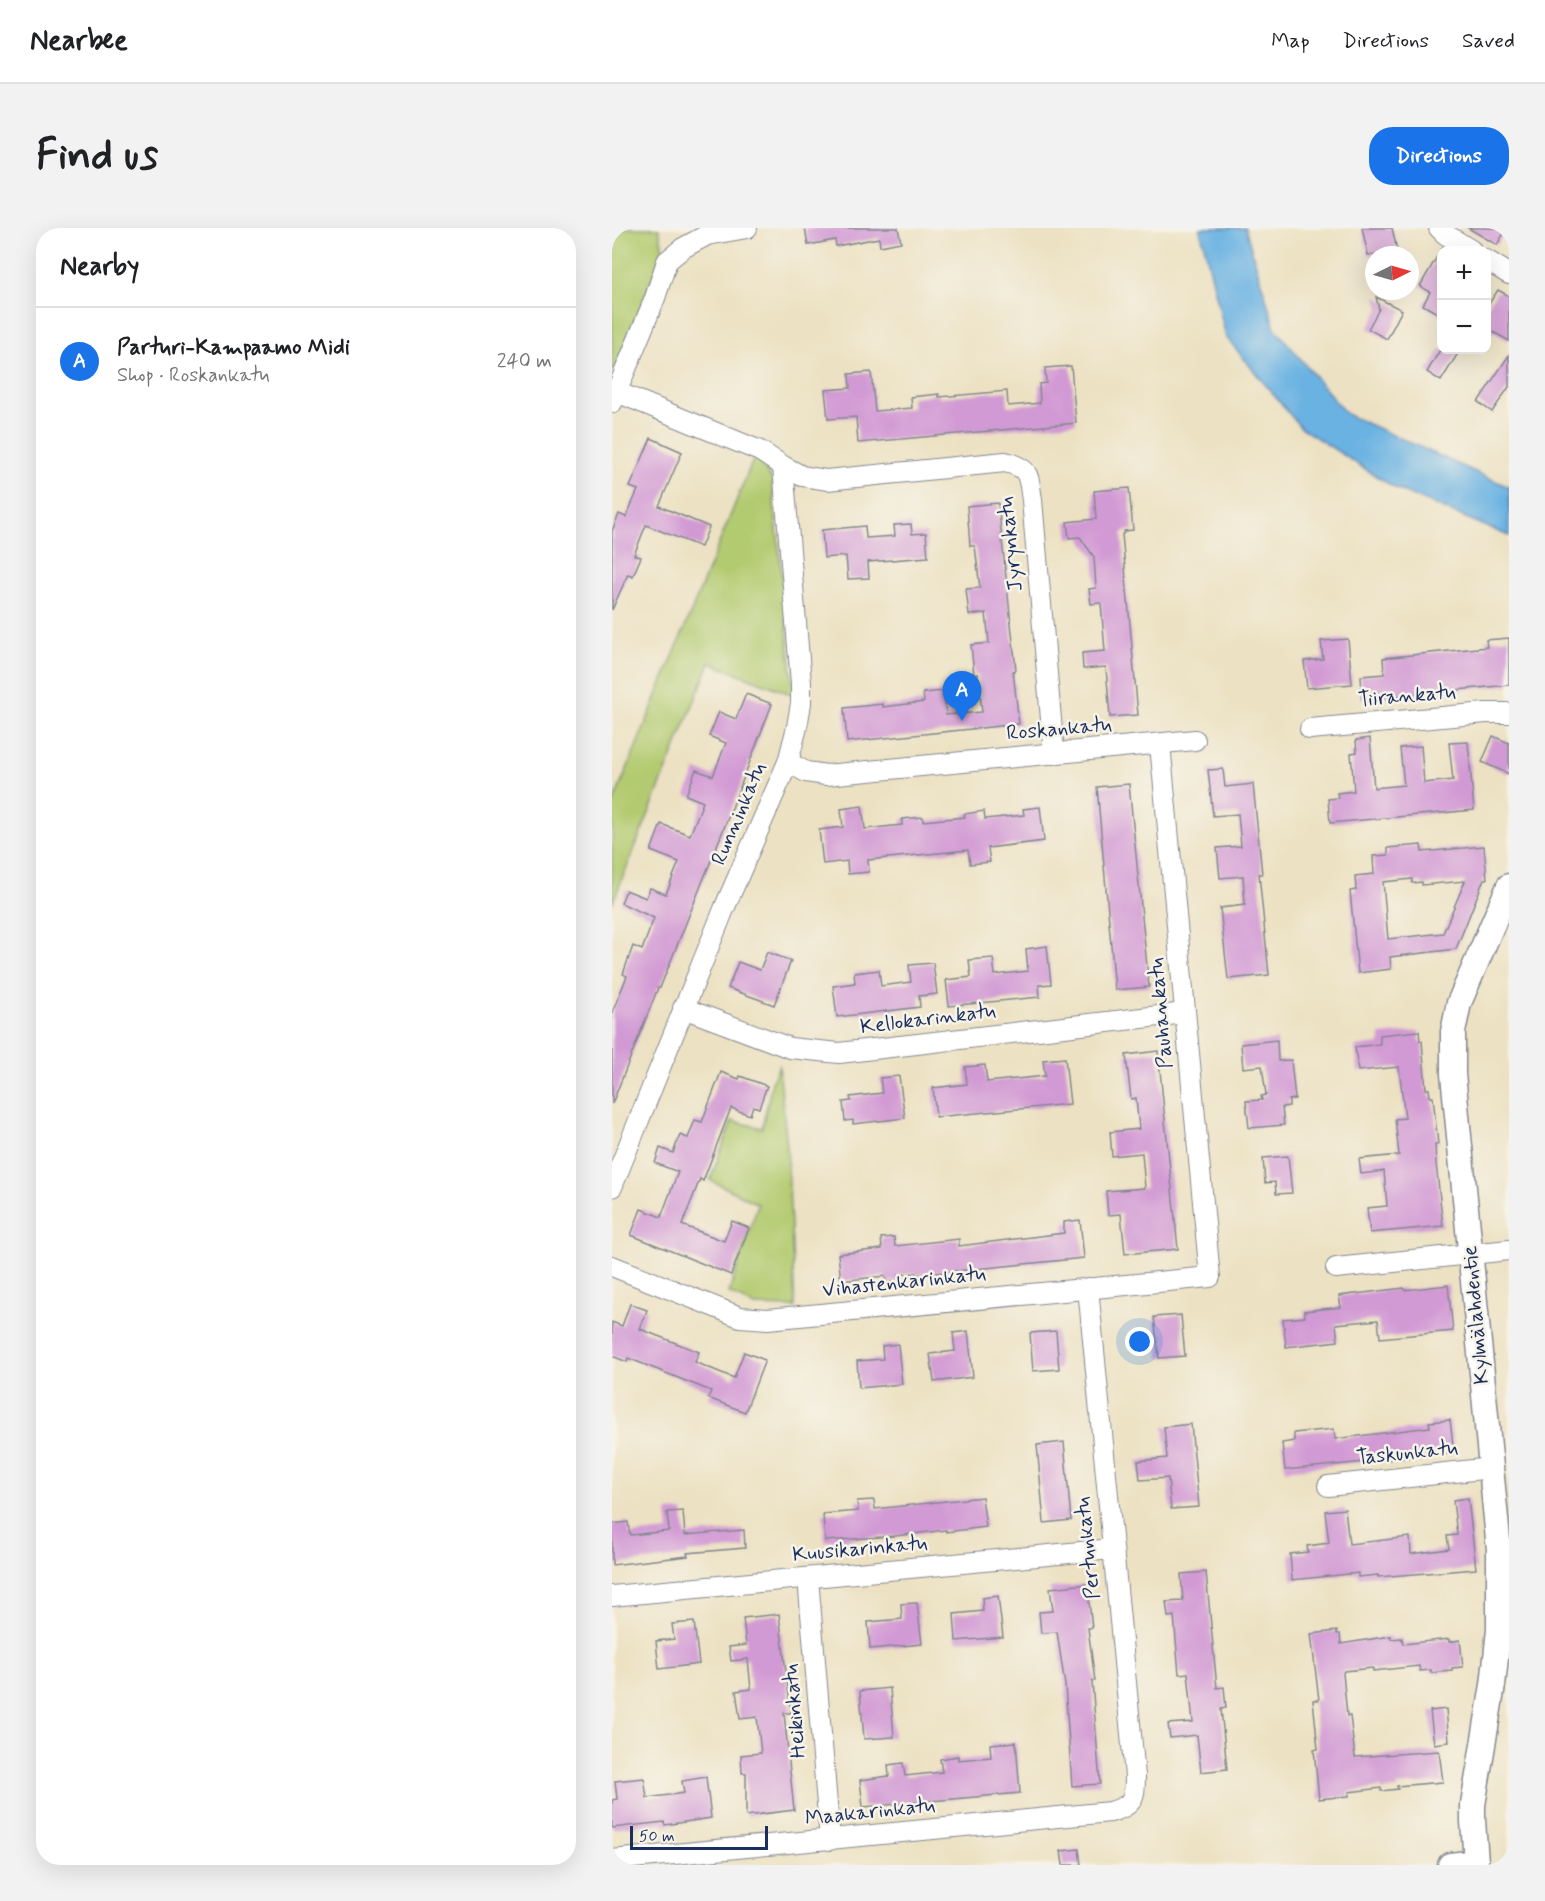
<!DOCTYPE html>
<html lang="en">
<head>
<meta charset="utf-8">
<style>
	:root { --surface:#fff; --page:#f2f2f2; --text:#202124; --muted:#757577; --line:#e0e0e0; --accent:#1a73e8 }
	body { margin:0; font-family:Mynerve,sans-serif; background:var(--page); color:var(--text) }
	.controls { position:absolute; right:18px; top:18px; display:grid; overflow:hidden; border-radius:12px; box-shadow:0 6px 24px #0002 }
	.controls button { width:54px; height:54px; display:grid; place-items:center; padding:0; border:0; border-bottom:2px solid var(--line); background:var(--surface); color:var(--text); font:30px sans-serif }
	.compass { position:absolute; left:753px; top:18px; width:54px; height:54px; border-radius:50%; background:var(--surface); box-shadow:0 6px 24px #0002; rotate:85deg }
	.scale { position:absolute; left:18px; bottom:15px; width:138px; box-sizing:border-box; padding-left:6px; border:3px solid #1b2f5e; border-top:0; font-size:16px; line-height:21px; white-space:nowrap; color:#1b2f5e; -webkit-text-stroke:4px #f7f3e8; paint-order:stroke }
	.you { position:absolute; left:528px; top:1114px; width:21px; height:21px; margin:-15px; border:4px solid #fff; border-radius:50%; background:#1a73e8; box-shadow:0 0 0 9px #1a73e833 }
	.badge { display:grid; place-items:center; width:39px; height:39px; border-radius:50%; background:var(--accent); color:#fff; font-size:20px; font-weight:700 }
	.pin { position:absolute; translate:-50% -50px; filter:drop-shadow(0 2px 3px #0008) }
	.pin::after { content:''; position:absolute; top:32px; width:21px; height:18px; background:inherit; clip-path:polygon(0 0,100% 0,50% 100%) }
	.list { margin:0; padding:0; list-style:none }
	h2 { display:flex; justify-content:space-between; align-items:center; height:78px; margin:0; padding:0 24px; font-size:26px }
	h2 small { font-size:20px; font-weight:400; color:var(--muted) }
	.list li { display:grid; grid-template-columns:39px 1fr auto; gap:18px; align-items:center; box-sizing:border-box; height:108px; padding:0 24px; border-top:2px solid var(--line) }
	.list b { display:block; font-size:22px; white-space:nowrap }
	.list p { margin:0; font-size:20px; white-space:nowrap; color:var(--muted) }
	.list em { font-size:20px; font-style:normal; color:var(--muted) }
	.map { position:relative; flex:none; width:897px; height:1637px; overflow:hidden; border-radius:24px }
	header { display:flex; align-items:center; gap:36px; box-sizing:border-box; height:84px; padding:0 30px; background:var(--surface); border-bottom:2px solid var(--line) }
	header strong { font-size:28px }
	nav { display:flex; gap:33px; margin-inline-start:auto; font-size:21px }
	.intro { display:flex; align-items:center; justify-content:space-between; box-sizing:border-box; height:144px; padding:0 36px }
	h1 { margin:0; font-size:42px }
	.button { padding:15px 27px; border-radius:24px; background:var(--accent); color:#fff; font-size:21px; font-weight:700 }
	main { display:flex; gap:36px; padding:0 36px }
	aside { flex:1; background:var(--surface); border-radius:24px; box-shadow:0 6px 24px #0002 }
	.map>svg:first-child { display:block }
	.green { fill:#b3cb70; stroke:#677d67; stroke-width:1.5 }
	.water { fill:#6bb2e2; stroke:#4370a0; stroke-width:1.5 }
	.building { fill:#d29ad4; fill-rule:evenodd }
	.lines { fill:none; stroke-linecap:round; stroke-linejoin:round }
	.minor-casing { stroke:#848890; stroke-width:22 }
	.tertiary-casing { stroke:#848890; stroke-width:27 }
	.minor { stroke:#fff; stroke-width:20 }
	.tertiary { stroke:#fff; stroke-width:24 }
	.labels { text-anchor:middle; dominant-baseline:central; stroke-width:5; stroke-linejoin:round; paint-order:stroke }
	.street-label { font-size:21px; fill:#1b2f5e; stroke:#f7f3e8 }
</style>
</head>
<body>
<header>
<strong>Nearbee</strong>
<nav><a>Map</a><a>Directions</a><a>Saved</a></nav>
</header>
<div class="intro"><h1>Find us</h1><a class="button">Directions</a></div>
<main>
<aside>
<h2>Nearby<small></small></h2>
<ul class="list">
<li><span class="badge">A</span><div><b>Parturi-Kampaamo Midi</b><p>Shop · Roskankatu</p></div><em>240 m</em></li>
</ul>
</aside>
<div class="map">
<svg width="897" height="1637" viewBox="0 0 897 1637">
	<rect width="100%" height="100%" fill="#f7f3e8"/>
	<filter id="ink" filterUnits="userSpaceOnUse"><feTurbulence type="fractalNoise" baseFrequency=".0167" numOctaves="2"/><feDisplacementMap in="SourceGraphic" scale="12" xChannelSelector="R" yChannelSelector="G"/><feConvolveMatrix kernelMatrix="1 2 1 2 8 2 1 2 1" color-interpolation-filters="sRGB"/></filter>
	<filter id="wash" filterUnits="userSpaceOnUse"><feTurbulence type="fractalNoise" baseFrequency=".008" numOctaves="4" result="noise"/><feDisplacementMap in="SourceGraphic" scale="24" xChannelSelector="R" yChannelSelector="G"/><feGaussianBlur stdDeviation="1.35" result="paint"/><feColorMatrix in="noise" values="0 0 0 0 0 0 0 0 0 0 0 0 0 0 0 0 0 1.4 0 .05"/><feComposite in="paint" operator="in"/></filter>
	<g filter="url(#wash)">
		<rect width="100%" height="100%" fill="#ece1c2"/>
		<g class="green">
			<path d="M0,0H47L51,23L4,138L0,143Z"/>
			<path d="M143,227L160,252L182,467L98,435L0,676V578Z"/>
			<path d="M167,838L175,918L183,1079L143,1078L117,1065L146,976L98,952L120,893L150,900L160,854Z"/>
		</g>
		<path class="water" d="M588,0H633L663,100L734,186L897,259V308L783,260L689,200L614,109Z"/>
		<g id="blocks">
			<g class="building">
				<path d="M193,0H286L289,14L268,18L267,10L224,18L223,12L196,17Z"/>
				<path d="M750,0H780L786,27H756Z"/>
				<path d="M856,0H895L885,17Z"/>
				<path d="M830,20V88L811,77L818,64L808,58Z"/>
				<path d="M886,62L897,68V113L874,100V80Z"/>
				<path d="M764,69L790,82L775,111L756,101L767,81Z"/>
				<path d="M828,122H848L829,153L815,144Z"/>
				<path d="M897,127V159L880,184L866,174Z"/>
				<path d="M459,138L464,195L246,215L244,189L216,191L213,162L238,160L237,146L259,144L263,183L300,180L299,169L327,166V169L395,163L396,178L428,175L427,156L434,155L433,140Z"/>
				<path d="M39,210L70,224L47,278L97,299L89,319L34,297L22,327L29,329L21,348L16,346L0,382V303L7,286L14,289L26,262L18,259Z"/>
				<path d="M517,260L521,302L512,303V305L510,306L526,487L498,489L494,439L471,441L470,425L493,423L489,375L479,376L477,361L484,360L482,329L468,309L457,310L455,294L484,291L482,263Z"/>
				<path d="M386,275L404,442L401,443L407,496L235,514L232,480L271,476V479L312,474L311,465L332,463L334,487L370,484L366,446L362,447L359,417L377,415L374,385L357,387L354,361L368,360L363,318H358L355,278Z"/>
				<path d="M299,296L300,306L314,305L316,329L256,334L257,350L236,351L234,328L212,330L210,302L253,298L254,310L283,308L282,297Z"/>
				<path d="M897,410V457L750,471L749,448L772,446L771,430L875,419L874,412Z"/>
				<path d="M736,411L740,456L695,460L692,433L711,431L709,413Z"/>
				<path d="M134,466L160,476L118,585L48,760H46L0,876V785L15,748L11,746L21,718L30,722L42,690L9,675L14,662L34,670L38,660L54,666L67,634L39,623L49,596L78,607L91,574L74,567L84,542L101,548L114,515L97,508L107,484L124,491Z"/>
				<path d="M881,508L897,515V546L870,534Z"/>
				<path d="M758,510L762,560L792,557L788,520L809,518L812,555L841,552L837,515L856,514L862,582L718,595L716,571L726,570L725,565L742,563L739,525L745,524L744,512Z"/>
				<path d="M611,541L613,559L641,556L650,646H647L657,747L616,751L608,680L633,677L631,648L608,650L605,620L629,618L626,586L601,588L596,542Z"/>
				<path d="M517,556L537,759L503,762L485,559Z"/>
				<path d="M250,578L253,601L290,597V591L311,589V593L353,589L352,586L372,583L373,591L412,587L411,581L428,579L432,613L376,620L378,634L358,636L356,622L256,632L257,644L236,646L235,633L211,636L207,602L231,599L229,581Z"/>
				<path d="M809,617L810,624L872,618L875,651H872L844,721L778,729L779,741L746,745L738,663L744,662L743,648L762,646L761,628L776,627V620ZM800,651V655L810,654V657L853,653L831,705L776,711L771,654Z"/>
				<path d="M435,718L439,756L427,757L428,769L337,778L334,752L359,749L357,732L381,730L383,747L416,743L414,721Z"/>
				<path d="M155,724L179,733L162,777L116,760L126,734L148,742Z"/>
				<path d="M321,735L325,766L307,768L308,779L225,789L221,758L243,755L242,745L267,742L269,758L299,754L297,737Z"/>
				<path d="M807,803L808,813H810L814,861H817L818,869H821L826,916H823L824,935L831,998L758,1005L755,980L775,978L772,943L749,946L747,931L787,927L783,891L793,890L787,839L746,843L743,819L768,816V807Z"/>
				<path d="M665,812L666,833L679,832L683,871L677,872V878L670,879L672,897L637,900L634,873L650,872L649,868L654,867L650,838L631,840L629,816Z"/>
				<path d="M546,823L566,1021L513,1026L509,986L496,987L494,963L533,960L530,925L500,928L498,904L527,901L524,870L519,871L514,827Z"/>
				<path d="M453,830L458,876L324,889L321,860L355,856L353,839L373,837L375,854L433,848L431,832Z"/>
				<path d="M109,844L127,851L128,848L155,858L147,880L141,878L138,887L119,880L91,953L88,951L70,997L112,1013L120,993L137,1000L119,1047L19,1007L29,981L49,989L66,944L43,935L48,920L61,925L68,907L76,910L83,892L90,894Z"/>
				<path d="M287,848L293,890L241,896V892L233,893L231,874L239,873L238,869L270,865L268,850Z"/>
				<path d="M676,928L680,965L664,966L663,954L653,955L651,930Z"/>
				<path d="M468,992L472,1030L304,1047V1045L287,1047V1053L274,1054L273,1048L229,1053L226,1026L270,1021L269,1010L282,1009L283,1018L347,1011V1018L452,1005V994Z"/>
				<path d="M836,1057L841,1103L768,1110L766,1092L724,1096L726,1113L674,1119L671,1091L693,1089L692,1083L729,1079L727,1068L792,1060L793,1062Z"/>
				<path d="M18,1076L35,1082L28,1101L87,1124L83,1134L122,1150L132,1124L153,1132L133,1184L96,1170L99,1163L16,1130L15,1134L0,1128V1094L10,1098Z"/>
				<path d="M569,1087L573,1128L547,1130L542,1089Z"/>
				<path d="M356,1103L361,1149L322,1154L318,1126L343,1123L341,1105Z"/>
				<path d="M444,1103L447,1141L421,1143L418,1105Z"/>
				<path d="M286,1116L290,1156L247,1160L245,1133L271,1131L270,1118Z"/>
				<path d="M838,1192L842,1225L673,1242L670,1215L682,1213V1205L722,1201L723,1211L818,1199L817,1194Z"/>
				<path d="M579,1196L587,1279L559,1281L556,1250L528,1252L526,1233L555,1230L552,1199Z"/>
				<path d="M452,1214L459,1292L432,1295L425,1217Z"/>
				<path d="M370,1269L374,1299L334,1304V1302L283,1308L213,1313L211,1286L246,1283L245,1273L262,1272L263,1281Z"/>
				<path d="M856,1270L864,1341L766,1349V1347L746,1349V1345L680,1352L678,1326L696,1324L695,1318L717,1315L713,1283L733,1281L737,1316L798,1309L799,1326L837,1321L835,1308L845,1307L841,1272Z"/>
				<path d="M71,1283L73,1307L132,1302L133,1320L75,1325L76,1328L0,1337V1296L16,1294L18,1307L57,1303L55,1284Z"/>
				<path d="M594,1344L605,1460L612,1459L614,1480L609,1481L615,1541L589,1544L585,1507L558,1510L556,1496L581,1494L576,1445L567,1446L562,1388L556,1389L554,1374L571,1373L569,1346Z"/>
				<path d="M475,1356L480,1400H476L483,1453H480L488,1556L460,1558L453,1457L445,1404L429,1405L427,1384L441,1383L438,1360Z"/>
				<path d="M386,1368L391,1409L344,1413L342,1386L371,1383L370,1370Z"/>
				<path d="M305,1375L310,1416L258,1421L256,1394L290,1391L289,1376Z"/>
				<path d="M167,1386L179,1485H172L182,1582L134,1588V1545H130L129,1527L149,1525L145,1489L128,1491L124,1463L139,1461L136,1431L119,1433L117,1419L134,1417L131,1390Z"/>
				<path d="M82,1394L87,1436L47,1441L44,1413L62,1411L60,1396Z"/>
				<path d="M725,1403V1406H728L729,1416L779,1408V1411L790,1410L791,1416L837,1411V1414L848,1412L851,1439L840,1440V1443L819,1445V1442L808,1443L807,1438L761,1443V1440L732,1443L731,1445L735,1488H738L743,1529L827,1523L831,1554L785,1558L786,1561L769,1563V1560L737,1564V1568L707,1571L702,1522L706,1521L701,1472H707L699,1406Z"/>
				<path d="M278,1460L282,1509L252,1511L248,1463Z"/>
				<path d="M834,1481L837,1514L822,1516L818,1483Z"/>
				<path d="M404,1514L408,1565L251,1579L248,1552L277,1548L276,1537L291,1535L293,1548L330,1544L328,1531L346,1528V1532L379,1529L378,1516Z"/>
				<path d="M94,1549L99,1590L53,1597L52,1594L0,1600V1572L5,1571L3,1553L32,1550L35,1570L72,1565L70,1553Z"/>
				<path d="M467,1621L469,1637H451L449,1623Z"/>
			</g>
		</g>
	</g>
	<g filter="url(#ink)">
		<use href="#blocks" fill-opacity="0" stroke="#848890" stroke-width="1.5"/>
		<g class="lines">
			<g class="minor-casing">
				<g id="minor">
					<path d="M827,0L833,6L859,22"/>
					<path d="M874,32L897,46"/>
					<path d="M0,162L148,223L171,238L189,455V475L185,499L176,534L112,681L0,959"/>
					<path d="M0,175L43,70L55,33L71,20L95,7L135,0"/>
					<path d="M171,238L190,248L215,252L393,234C419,240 416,248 420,272L442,526"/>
					<path d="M698,501L874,485H897"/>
					<path d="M176,534L194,544L214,547L583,512"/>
					<path d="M71,780L178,820L227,825L573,785"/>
					<path d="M0,1038L128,1089L156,1091L598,1049L548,516"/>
					<path d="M724,1040L897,1022"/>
					<path d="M716,1258L879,1240"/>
					<path d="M196,1350L218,1612"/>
					<path d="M0,1368L500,1321"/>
					<path d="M0,1632L498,1584C521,1578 523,1571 523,1548L476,1060"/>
				</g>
			</g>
			<g class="tertiary-casing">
				<g id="tertiary">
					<path d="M864,1634L861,1593V1577L881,1457L887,1402V1322L841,846V804L847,775L897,658"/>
					<path d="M838,1637L864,1634"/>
				</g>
			</g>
			<use href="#minor" class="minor"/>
			<use href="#tertiary" class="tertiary"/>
		</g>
	</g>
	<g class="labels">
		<g class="street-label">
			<text transform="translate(399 316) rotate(-96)">Jyrynkatu</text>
			<text transform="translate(795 468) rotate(-5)">Tiirankatu</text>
			<text transform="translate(447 501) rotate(-5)">Roskankatu</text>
			<text transform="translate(127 586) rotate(-67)">Runninkatu</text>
			<text transform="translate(549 785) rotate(-95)">Pauhankatu</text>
			<text transform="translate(316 791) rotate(-7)">Kellokarinkatu</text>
			<text transform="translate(292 1054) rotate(-6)">Vihastenkarinkatu</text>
			<text transform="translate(864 1087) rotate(-95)">Kylmälahdentie</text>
			<text transform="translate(795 1225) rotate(-6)">Taskunkatu</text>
			<text transform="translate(476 1320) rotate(-96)">Pertunkatu</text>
			<text transform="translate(248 1321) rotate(-5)">Kuusikarinkatu</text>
			<text transform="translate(183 1483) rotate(-95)">Heikinkatu</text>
			<text transform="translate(258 1584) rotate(-6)">Maakarinkatu</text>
		</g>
	</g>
</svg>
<div class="controls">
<button>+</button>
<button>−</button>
</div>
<svg class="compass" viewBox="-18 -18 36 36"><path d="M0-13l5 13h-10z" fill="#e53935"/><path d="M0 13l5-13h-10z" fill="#757577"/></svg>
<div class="scale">50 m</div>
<div class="you"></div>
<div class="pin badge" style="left:350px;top:493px">A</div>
</div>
</main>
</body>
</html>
